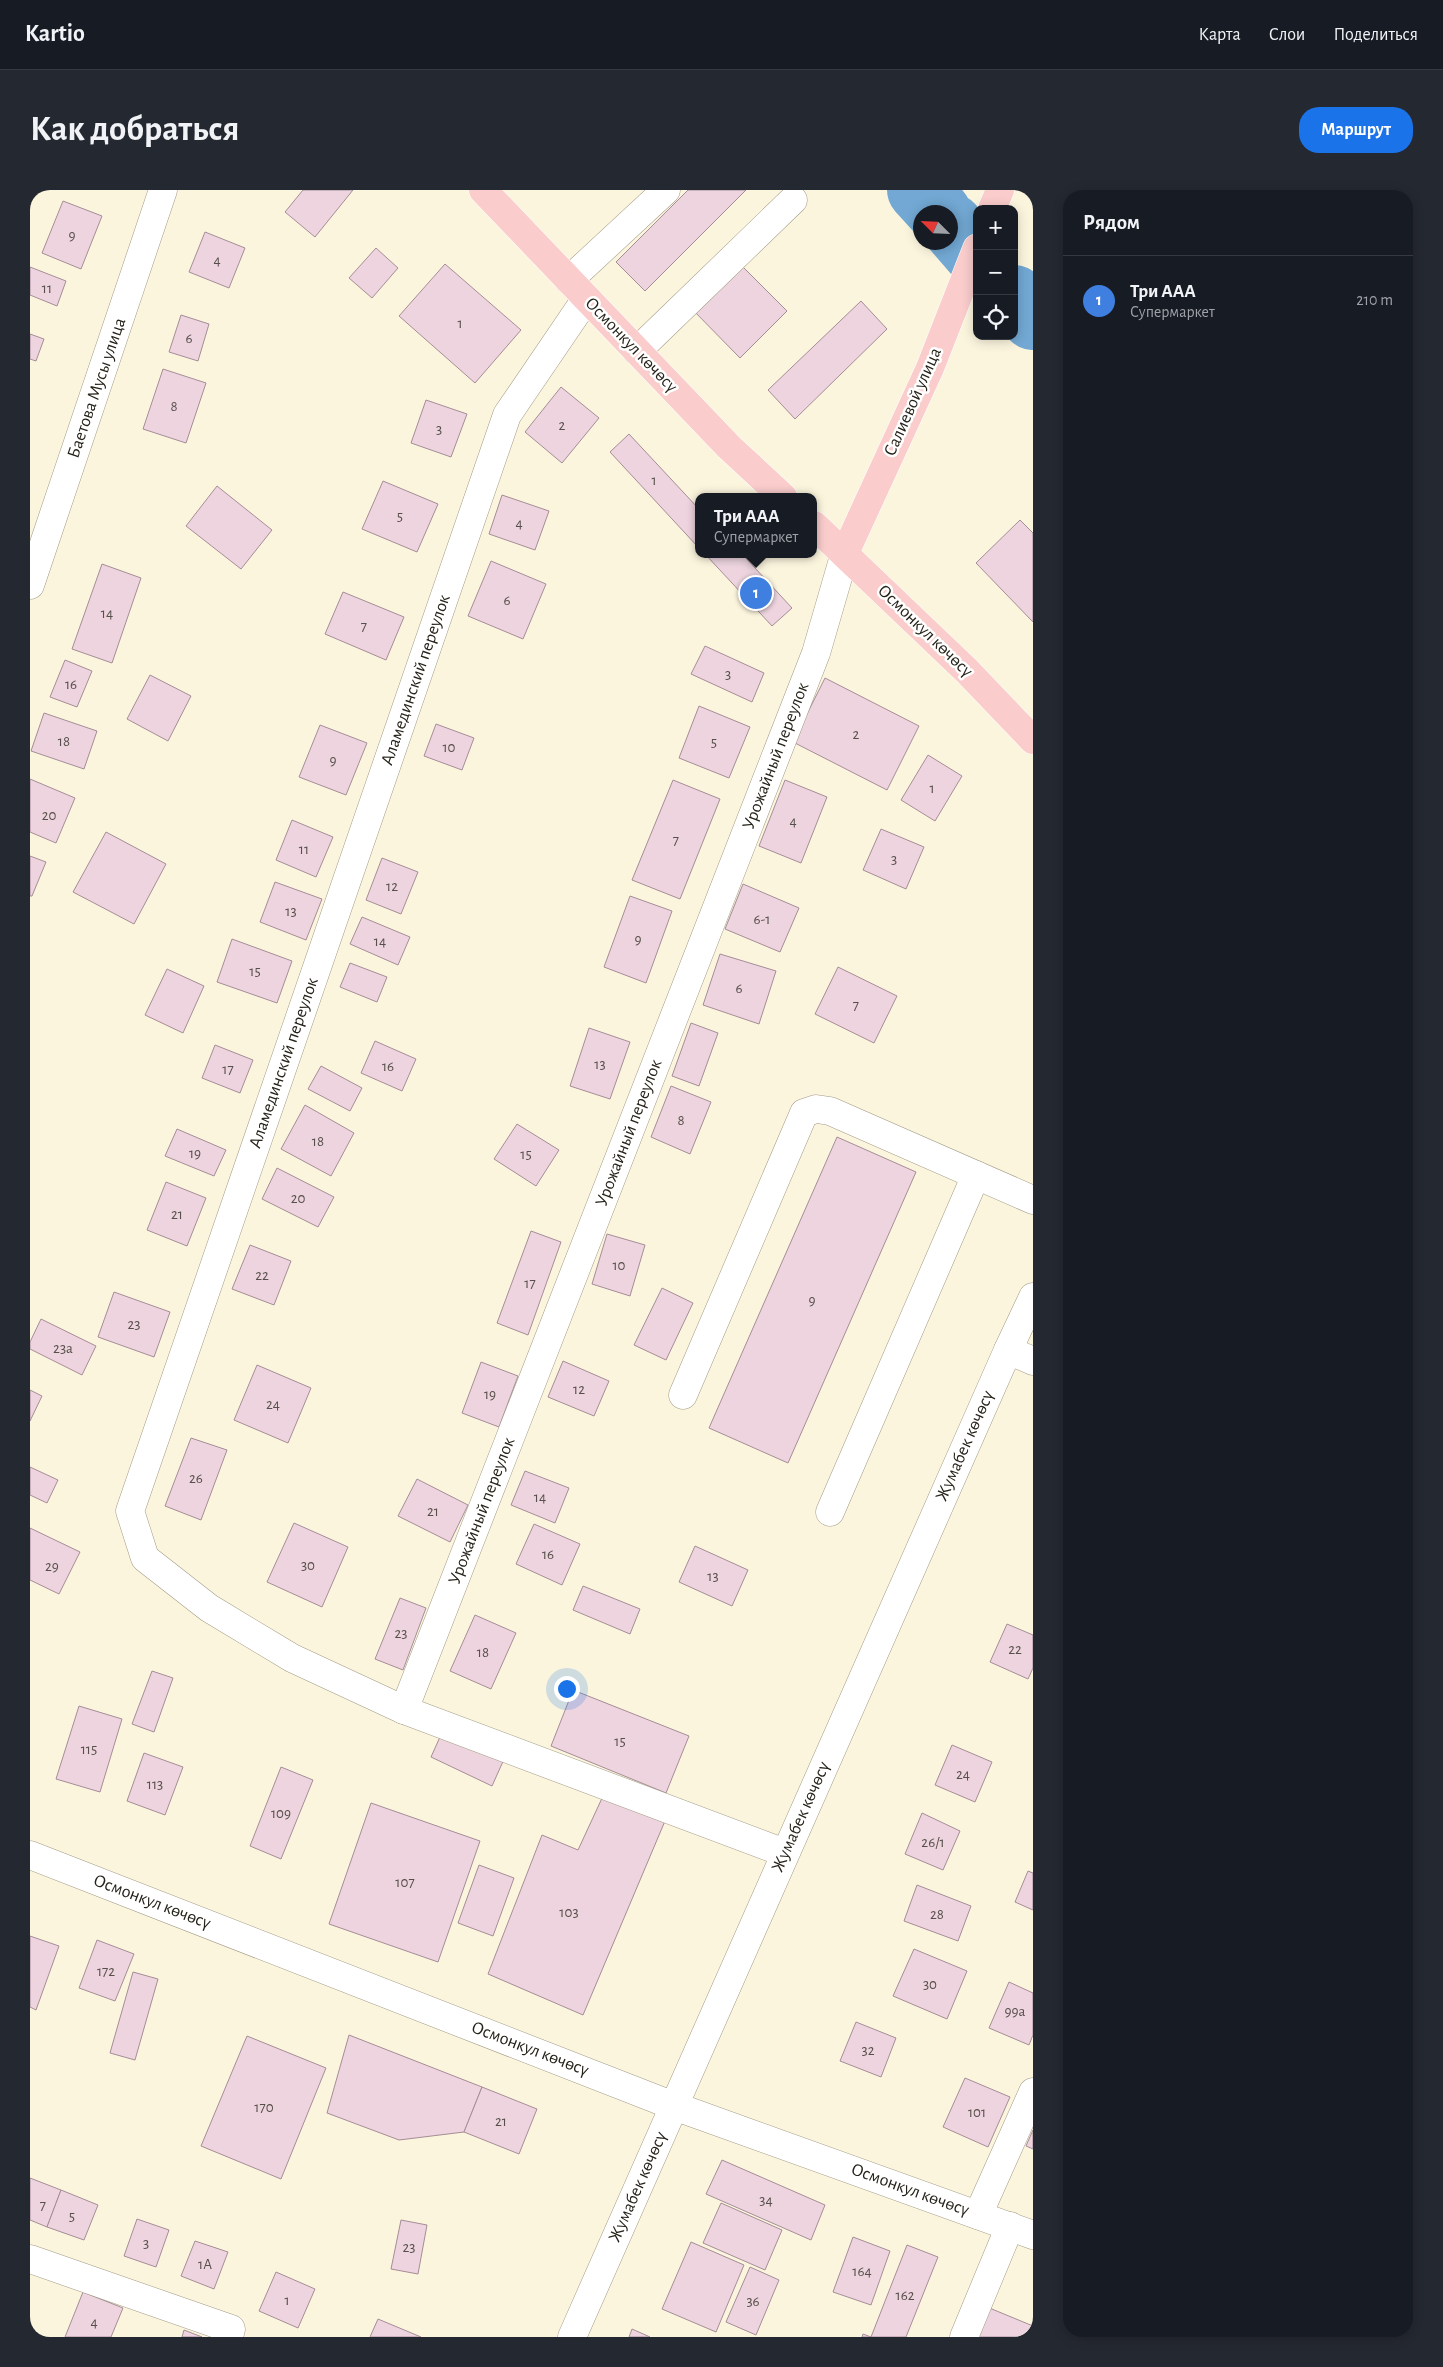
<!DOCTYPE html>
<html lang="ru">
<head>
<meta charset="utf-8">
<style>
	:root { --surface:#171b24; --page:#242831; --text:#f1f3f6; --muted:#9ea1a6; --line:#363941; --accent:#1a73e8 }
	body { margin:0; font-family:"Alegreya Sans",sans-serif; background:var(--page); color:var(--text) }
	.controls { position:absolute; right:15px; top:15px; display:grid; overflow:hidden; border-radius:10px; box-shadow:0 2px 12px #0003 }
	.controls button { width:45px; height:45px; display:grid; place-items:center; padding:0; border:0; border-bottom:1px solid var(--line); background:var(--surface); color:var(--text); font:25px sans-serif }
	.compass { position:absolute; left:883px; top:15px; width:45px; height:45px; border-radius:50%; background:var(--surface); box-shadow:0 2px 12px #0003; rotate:294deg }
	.you { position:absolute; left:536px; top:1498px; width:18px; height:18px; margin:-12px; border:4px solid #fff; border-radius:50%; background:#1a73e8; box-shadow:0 0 0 8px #1a73e833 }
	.badge { display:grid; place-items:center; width:32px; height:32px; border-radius:50%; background:var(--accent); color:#fff; font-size:16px; font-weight:700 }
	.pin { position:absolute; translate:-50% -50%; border:2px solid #fff; box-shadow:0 1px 5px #0006 }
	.popup { position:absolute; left:665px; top:303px; width:122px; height:65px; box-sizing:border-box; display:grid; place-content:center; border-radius:10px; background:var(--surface); filter:drop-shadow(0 1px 4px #0005); font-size:16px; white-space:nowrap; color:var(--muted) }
	.popup b { font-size:19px; color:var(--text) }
	.popup::after { content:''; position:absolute; left:50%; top:100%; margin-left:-10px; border:10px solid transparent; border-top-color:var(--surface) }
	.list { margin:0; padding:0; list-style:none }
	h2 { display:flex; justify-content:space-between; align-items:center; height:65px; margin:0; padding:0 20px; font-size:21px }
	h2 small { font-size:16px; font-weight:400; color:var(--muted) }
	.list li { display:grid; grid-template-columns:32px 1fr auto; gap:15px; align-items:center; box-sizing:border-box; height:90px; padding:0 20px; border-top:1px solid var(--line) }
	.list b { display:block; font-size:19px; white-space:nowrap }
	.list p { margin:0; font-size:16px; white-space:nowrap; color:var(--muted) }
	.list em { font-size:16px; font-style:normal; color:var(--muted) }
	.icon { flex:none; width:28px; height:28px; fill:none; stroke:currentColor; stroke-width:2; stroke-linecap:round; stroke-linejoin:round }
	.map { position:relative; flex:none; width:1003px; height:2147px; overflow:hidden; border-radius:20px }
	header { display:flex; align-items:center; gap:30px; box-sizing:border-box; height:70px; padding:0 25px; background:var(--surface); border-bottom:1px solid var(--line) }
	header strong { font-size:24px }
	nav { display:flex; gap:28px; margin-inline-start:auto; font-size:18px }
	.intro { display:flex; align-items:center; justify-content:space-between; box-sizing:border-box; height:120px; padding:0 30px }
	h1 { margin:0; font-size:35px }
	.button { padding:12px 22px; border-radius:20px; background:var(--accent); color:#fff; font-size:18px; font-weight:700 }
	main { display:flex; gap:30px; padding:0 30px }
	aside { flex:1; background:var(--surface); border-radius:20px; box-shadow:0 2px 12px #0003 }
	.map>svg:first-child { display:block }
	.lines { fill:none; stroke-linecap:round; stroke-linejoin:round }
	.river { stroke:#72a8d3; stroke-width:64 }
	.building { fill:#edd4de; stroke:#a58d97 }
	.minor-casing { stroke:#a29b86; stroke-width:29 }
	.major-casing { stroke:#fff; stroke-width:29 }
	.minor { stroke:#fff; stroke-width:28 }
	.major { stroke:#facccc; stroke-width:28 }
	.labels { text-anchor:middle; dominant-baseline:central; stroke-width:5; stroke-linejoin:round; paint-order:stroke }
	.number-label { font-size:15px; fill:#574f4b }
	.street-label { font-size:18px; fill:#25231a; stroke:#fff }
</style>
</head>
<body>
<header>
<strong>Kartio</strong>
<nav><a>Карта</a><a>Слои</a><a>Поделиться</a></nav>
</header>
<div class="intro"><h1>Как добраться</h1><a class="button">Маршрут</a></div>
<main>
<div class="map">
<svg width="1003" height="2147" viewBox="0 0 1003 2147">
	<rect width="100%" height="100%" fill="#fcf5de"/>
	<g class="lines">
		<g class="river">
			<path d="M889,0L909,22"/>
			<path d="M921,35L947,65"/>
			<path d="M984,107L1003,128"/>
		</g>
	</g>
	<g class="building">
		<path d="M273,0H323L285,47L255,22Z"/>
		<path d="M658,0H716L615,101L586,72Z"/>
		<path d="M33,11L72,26L51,79L12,63Z"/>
		<path d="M175,42L215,58L199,98L159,82Z"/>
		<path d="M346,58L368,78L342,108L319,88Z"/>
		<path d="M706,70L757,121L710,168L660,117Z"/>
		<path d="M415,74L491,140L445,193L369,126Z"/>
		<path d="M0,77L36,91L27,116L0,105Z"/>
		<path d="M831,111L857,139L765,229L738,200Z"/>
		<path d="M151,125L179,134L168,171L139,162Z"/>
		<path d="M0,144L14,149L6,171L0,169Z"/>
		<path d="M133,179L176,193L156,253L113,239Z"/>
		<path d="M531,197L569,228L532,273L495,242Z"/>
		<path d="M396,210L437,224L421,267L381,253Z"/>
		<path d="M599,244L668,318V357L580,262Z"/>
		<path d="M353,291L408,314L387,362L332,339Z"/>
		<path d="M187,296L242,340L211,379L156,336Z"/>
		<path d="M472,305L519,321L505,360L459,344Z"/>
		<path d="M990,330L1003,343V432L946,373Z"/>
		<path d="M675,364H712L762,418L742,436Z"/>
		<path d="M461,371L516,394L493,449L438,426Z"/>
		<path d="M72,374L111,388L82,473L42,459Z"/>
		<path d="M313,402L374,427L356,470L295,444Z"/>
		<path d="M675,456L734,483L722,512L661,484Z"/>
		<path d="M35,470L62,481L47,517L20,507Z"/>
		<path d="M120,485L161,506L138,551L97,529Z"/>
		<path d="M795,488L889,536L857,600L763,552Z"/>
		<path d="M669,516L720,537L699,588L649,568Z"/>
		<path d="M14,523L67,541L54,579L1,561Z"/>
		<path d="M406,534L444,548L432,580L394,566Z"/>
		<path d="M290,535L337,553L316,605L269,587Z"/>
		<path d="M898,565L932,586L905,631L871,610Z"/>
		<path d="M0,589L45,608L26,653L0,642Z"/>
		<path d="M643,590L690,609L650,709L602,690Z"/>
		<path d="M755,590L797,607L771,673L729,656Z"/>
		<path d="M262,630L303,647L286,687L246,670Z"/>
		<path d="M851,639L894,657L876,699L833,680Z"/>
		<path d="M76,642L136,674L104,734L43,702Z"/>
		<path d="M0,666L16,672L2,706H0Z"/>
		<path d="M352,668L388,682L371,724L336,710Z"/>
		<path d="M245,692L292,709L276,750L230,732Z"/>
		<path d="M713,694L769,718L750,762L695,739Z"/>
		<path d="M600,706L642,721L616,793L574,777Z"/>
		<path d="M332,727L380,747L368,775L320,754Z"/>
		<path d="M202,749L262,771L247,813L187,792Z"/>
		<path d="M690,764L746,781L729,834L673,815Z"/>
		<path d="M320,773L357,787L347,812L310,797Z"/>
		<path d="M808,777L867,806L844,853L785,824Z"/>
		<path d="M137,779L174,796L153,843L115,825Z"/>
		<path d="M661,833L688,843L669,896L642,886Z"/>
		<path d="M559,838L600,852L580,909L540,896Z"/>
		<path d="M345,851L386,869L372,901L331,883Z"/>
		<path d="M185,855L223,870L210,903L172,888Z"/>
		<path d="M291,876L332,898L320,921L278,899Z"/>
		<path d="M641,896L681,912L660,964L621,947Z"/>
		<path d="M275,915L324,943L301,986L251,959Z"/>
		<path d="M487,934L529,960L506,996L464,969Z"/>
		<path d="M147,939L196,960L184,986L135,966Z"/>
		<path d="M807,947L886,982L758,1273L679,1238Z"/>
		<path d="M247,978L304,1007L288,1037L232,1009Z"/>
		<path d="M136,992L176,1008L157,1056L117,1040Z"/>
		<path d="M501,1041L531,1052L498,1145L467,1133Z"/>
		<path d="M577,1044L615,1055L600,1106L562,1094Z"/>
		<path d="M220,1055L261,1071L244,1115L202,1099Z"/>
		<path d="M632,1098L663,1113L636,1170L604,1155Z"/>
		<path d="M84,1102L140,1122L124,1167L68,1147Z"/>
		<path d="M11,1129L66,1156L52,1185L0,1159V1152Z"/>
		<path d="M533,1171L579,1191L564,1226L518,1207Z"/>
		<path d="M451,1172L488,1186L469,1237L432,1223Z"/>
		<path d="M227,1175L281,1198L258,1253L204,1230Z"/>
		<path d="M0,1200L12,1206L0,1231Z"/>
		<path d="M161,1248L197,1260L171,1330L135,1316Z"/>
		<path d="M0,1277L28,1290L17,1313L0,1305Z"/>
		<path d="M495,1281L539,1298L525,1333L481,1315Z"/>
		<path d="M387,1289L438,1315L420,1352L368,1326Z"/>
		<path d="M264,1333L318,1357L292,1417L237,1392Z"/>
		<path d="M504,1334L550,1354L532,1395L486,1374Z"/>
		<path d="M0,1338L50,1362L29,1404L0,1390Z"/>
		<path d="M665,1356L718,1380L702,1416L649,1392Z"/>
		<path d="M553,1396L610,1419L600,1444L543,1420Z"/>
		<path d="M370,1408L396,1418L373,1480L345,1469Z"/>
		<path d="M445,1425L486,1443L461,1499L420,1481Z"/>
		<path d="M977,1434L1003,1445V1478L998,1489L960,1472Z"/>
		<path d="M122,1481L143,1488L124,1542L102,1534Z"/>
		<path d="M543,1500L659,1546L636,1603L521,1556Z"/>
		<path d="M49,1516L92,1529L70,1602L26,1589Z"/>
		<path d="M414,1538L475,1567L462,1596L401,1567Z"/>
		<path d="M922,1555L962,1572L945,1612L905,1595Z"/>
		<path d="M114,1563L153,1577L135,1625L97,1611Z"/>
		<path d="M251,1577L283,1590L251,1669L220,1656Z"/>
		<path d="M573,1606L635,1631L553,1825L458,1784L512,1645L548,1660Z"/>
		<path d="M341,1613L450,1651L408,1772L299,1734Z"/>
		<path d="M892,1623L930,1641L913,1680L875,1664Z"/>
		<path d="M449,1675L484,1688L463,1746L428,1733Z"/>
		<path d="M998,1681L1003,1683V1720L985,1712Z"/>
		<path d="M887,1695L941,1716L928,1751L874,1731Z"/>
		<path d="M0,1746L29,1756L6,1820L0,1817Z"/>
		<path d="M67,1750L104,1764L85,1811L49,1798Z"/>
		<path d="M884,1759L937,1781L917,1829L863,1806Z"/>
		<path d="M103,1782L128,1789L105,1870L80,1863Z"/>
		<path d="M979,1792L1003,1803V1845L999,1855L959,1838Z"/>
		<path d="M826,1832L866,1848L851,1887L810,1871Z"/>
		<path d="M319,1845L452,1897L434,1942L369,1950L297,1923Z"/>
		<path d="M217,1846L296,1878L251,1989L171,1956Z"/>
		<path d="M935,1888L980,1907L958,1957L913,1937Z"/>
		<path d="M452,1897L507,1919L489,1964L434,1942Z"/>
		<path d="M1003,1940V1959L996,1956Z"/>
		<path d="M692,1970L795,2015L781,2050L676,2004Z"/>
		<path d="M0,1988L31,2000L17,2037L0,2030Z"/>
		<path d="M31,2000L68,2015L54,2050L17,2037Z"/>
		<path d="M691,2013L752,2040L735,2080L673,2053Z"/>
		<path d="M107,2029L139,2040L126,2077L94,2066Z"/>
		<path d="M371,2030L397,2035L388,2084L361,2079Z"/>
		<path d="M823,2047L860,2061L841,2115L803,2102Z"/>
		<path d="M165,2051L198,2062L184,2099L151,2086Z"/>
		<path d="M661,2052L714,2075L686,2142L632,2119Z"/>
		<path d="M877,2055L908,2067L876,2147H832L833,2144L841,2147Z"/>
		<path d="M720,2077L749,2090L726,2145L696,2132Z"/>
		<path d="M246,2082L285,2099L268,2138L229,2121Z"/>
		<path d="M53,2102L93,2118L81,2147H35Z"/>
		<path d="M957,2117L1003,2136L999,2147H944Z"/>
		<path d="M348,2129L391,2147H340Z"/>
		<path d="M602,2139L620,2147H599Z"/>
		<path d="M154,2140L172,2147H152Z"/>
	</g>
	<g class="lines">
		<g class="minor-casing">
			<g id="minor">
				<path d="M539,90L636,0"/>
				<path d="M556,109L477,225L100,1321L115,1368L179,1418L262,1468L374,1520L755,1663"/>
				<path d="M607,161L763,10"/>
				<path d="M0,395L133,0"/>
				<path d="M978,1160L1003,1171"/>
				<path d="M653,1205L774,923L786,919L800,921L1003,1010"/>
				<path d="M800,1322L946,985"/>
				<path d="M374,1520L786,463L815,363"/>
				<path d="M0,1665L644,1916L1003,2045"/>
				<path d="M948,2025L1003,1902"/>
				<path d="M0,2069L201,2139L199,2147"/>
				<path d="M542,2147L978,1160L1003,1107"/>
				<path d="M934,2147L980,2036"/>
			</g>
		</g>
		<g class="major-casing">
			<g id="major">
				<path d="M453,0L699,257L753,307"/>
				<path d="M962,19L970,0"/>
				<path d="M784,335L937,481L1003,550"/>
				<path d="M815,363L900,178L947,58"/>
			</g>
		</g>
		<use href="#minor" class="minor"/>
		<use href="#major" class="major"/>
	</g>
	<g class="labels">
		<g class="number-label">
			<text x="42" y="45">9</text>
			<text x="187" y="70">4</text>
			<text x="17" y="98">11</text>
			<text x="430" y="133">1</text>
			<text x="159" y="148">6</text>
			<text x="144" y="216">8</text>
			<text x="532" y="235">2</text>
			<text x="409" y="239">3</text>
			<text x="624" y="290">1</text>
			<text x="370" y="326">5</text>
			<text x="489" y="333">4</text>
			<text x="477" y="410">6</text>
			<text x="77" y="423">14</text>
			<text x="334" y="436">7</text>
			<text x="698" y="484">3</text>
			<text x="41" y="494">16</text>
			<text x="826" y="544">2</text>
			<text x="34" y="551">18</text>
			<text x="684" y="552">5</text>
			<text x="419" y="557">10</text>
			<text x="303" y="570">9</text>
			<text x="902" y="598">1</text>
			<text x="19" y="625">20</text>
			<text x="763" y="631">4</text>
			<text x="646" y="650">7</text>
			<text x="274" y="659">11</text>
			<text x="864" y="669">3</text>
			<text x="362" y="696">12</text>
			<text x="261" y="721">13</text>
			<text x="732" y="729">6-1</text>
			<text x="608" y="749">9</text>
			<text x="350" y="751">14</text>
			<text x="225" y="781">15</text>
			<text x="709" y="798">6</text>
			<text x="826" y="815">7</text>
			<text x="570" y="874">13</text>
			<text x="358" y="876">16</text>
			<text x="198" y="879">17</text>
			<text x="651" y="930">8</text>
			<text x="288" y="951">18</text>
			<text x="165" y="963">19</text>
			<text x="496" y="964">15</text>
			<text x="268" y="1008">20</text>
			<text x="147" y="1024">21</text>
			<text x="589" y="1075">10</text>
			<text x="232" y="1085">22</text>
			<text x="500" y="1093">17</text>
			<text x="782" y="1110">9</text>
			<text x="104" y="1134">23</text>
			<text x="33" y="1158">23а</text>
			<text x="549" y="1199">12</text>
			<text x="460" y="1204">19</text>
			<text x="243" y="1214">24</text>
			<text x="166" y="1288">26</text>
			<text x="510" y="1307">14</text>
			<text x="403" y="1321">21</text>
			<text x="518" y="1364">16</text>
			<text x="278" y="1375">30</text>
			<text x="22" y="1376">29</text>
			<text x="683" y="1386">13</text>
			<text x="371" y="1443">23</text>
			<text x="985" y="1459">22</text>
			<text x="453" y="1462">18</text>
			<text x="590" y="1551">15</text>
			<text x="59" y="1559">115</text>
			<text x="933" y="1584">24</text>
			<text x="125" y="1594">113</text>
			<text x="251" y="1623">109</text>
			<text x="903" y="1652">26/1</text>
			<text x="375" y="1692">107</text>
			<text x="539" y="1722">103</text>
			<text x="907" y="1724">28</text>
			<text x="76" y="1781">172</text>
			<text x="900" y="1794">30</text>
			<text x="985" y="1821">99а</text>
			<text x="838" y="1860">32</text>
			<text x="234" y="1917">170</text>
			<text x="947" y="1922">101</text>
			<text x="471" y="1931">21</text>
			<text x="736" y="2010">34</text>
			<text x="13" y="2015">7</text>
			<text x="42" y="2026">5</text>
			<text x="116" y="2053">3</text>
			<text x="379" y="2057">23</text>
			<text x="175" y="2074">1А</text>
			<text x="832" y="2081">164</text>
			<text x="875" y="2105">162</text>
			<text x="257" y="2110">1</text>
			<text x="723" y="2111">36</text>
			<text x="64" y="2132">4</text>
		</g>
		<g class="street-label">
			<text transform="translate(601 155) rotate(46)">Осмонкул көчөсү</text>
			<text transform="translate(67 198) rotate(-71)">Баетова Мусы улица</text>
			<text transform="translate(883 212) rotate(-66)">Салиевой улица</text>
			<text transform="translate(895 441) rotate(44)">Осмонкул көчөсү</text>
			<text transform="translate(386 490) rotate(-71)">Аламединский переулок</text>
			<text transform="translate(746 566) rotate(-69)">Урожайный переулок</text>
			<text transform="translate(254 873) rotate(-71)">Аламединский переулок</text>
			<text transform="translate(599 943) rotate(-69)">Урожайный переулок</text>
			<text transform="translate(935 1256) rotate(-66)">Жумабек көчөсү</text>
			<text transform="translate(452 1321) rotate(-69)">Урожайный переулок</text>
			<text transform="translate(771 1627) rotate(-66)">Жумабек көчөсү</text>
			<text transform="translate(122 1712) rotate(21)">Осмонкул көчөсү</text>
			<text transform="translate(500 1859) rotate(21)">Осмонкул көчөсү</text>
			<text transform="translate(608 1997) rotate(-66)">Жумабек көчөсү</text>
			<text transform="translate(880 2000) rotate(20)">Осмонкул көчөсү</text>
		</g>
	</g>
</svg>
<div class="controls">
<button>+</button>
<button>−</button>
<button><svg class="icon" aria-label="locate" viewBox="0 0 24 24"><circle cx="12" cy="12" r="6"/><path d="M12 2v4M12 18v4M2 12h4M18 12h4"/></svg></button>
</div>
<svg class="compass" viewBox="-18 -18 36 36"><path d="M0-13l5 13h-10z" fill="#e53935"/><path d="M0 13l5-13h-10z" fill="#9ea1a6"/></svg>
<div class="you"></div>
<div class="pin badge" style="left:726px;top:403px;background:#3f7fe0">1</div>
<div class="popup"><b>Три ААА</b>Супермаркет</div>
</div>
<aside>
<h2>Рядом<small></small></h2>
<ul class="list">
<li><span class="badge" style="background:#3f7fe0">1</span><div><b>Три ААА</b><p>Супермаркет</p></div><em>210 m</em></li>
</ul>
</aside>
</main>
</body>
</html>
